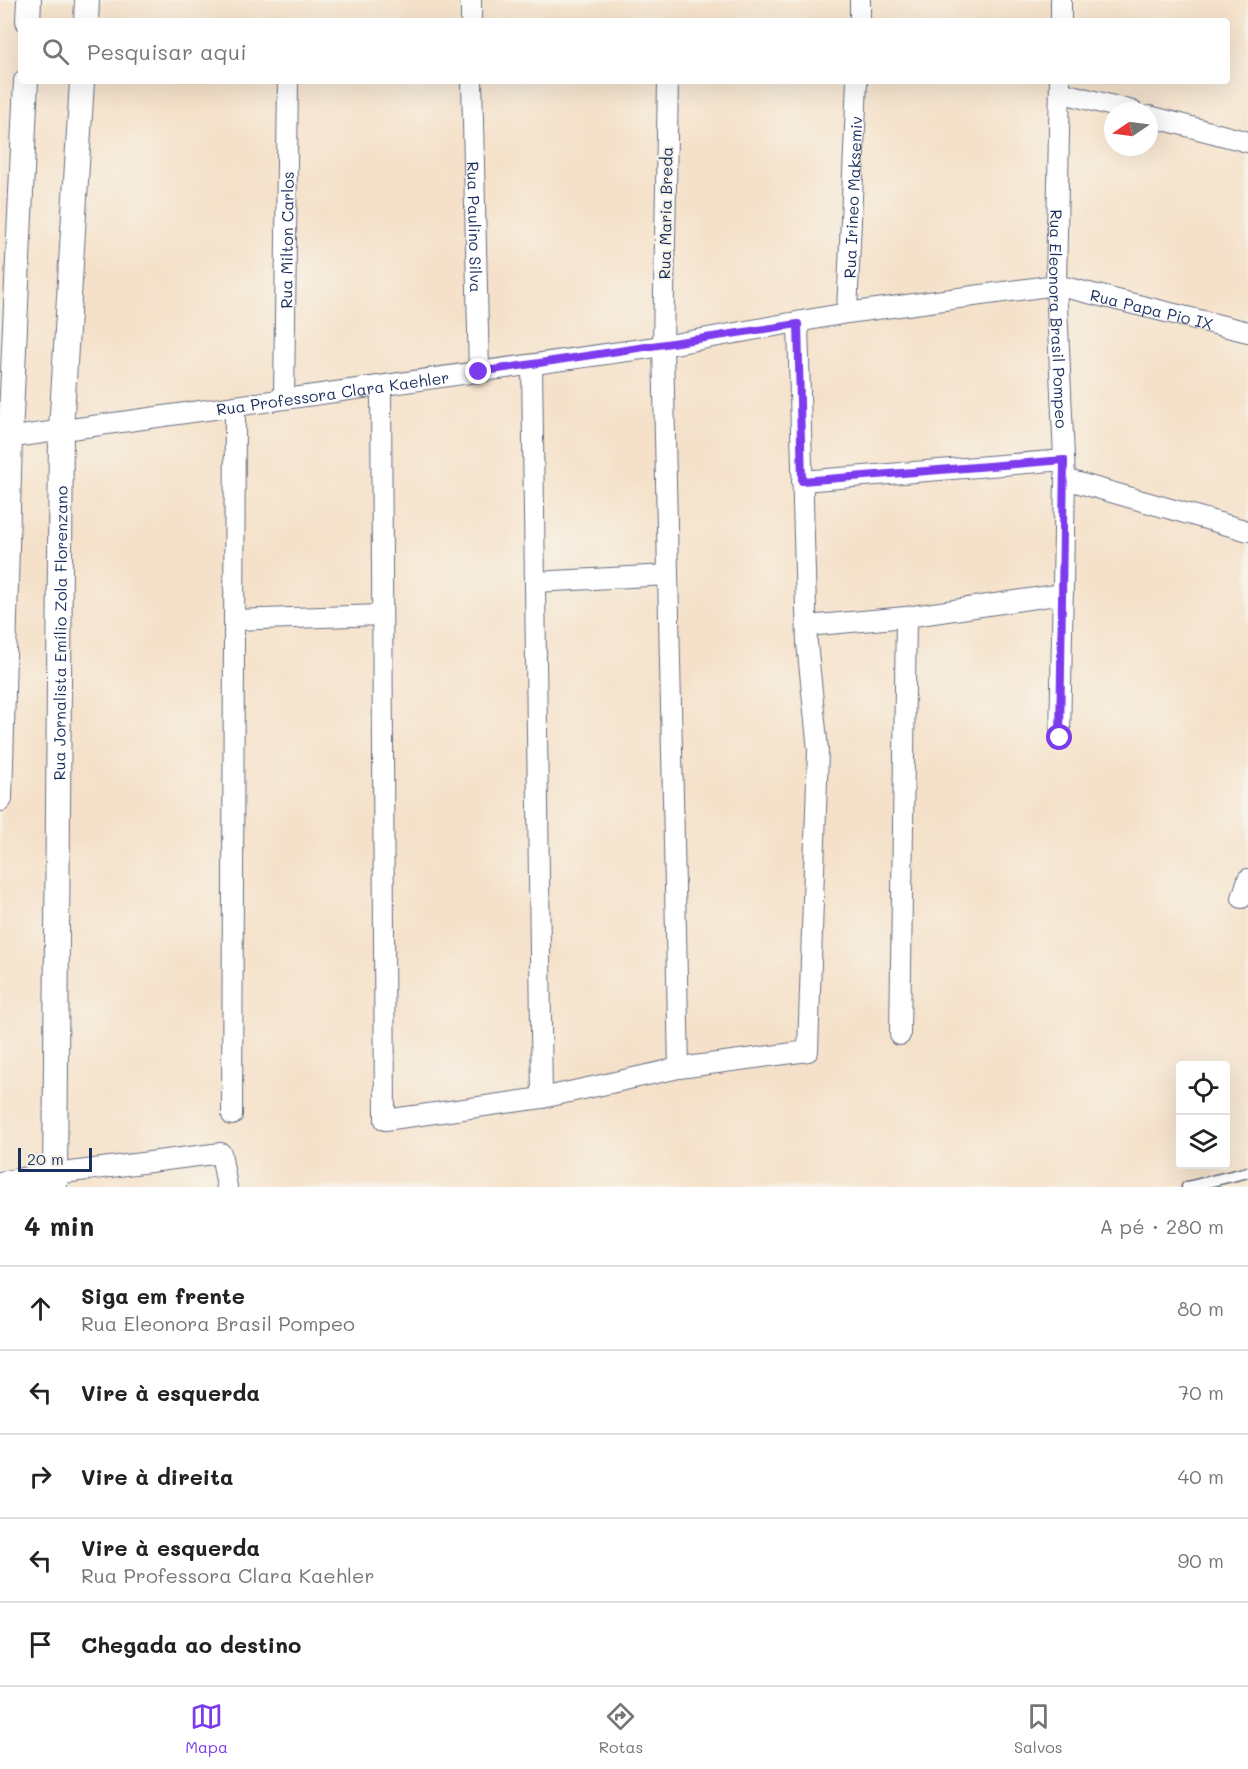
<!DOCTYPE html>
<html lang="pt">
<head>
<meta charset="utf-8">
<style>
	:root { --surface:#fff; --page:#f2f2f2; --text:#222; --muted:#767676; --line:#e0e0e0; --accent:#7c3aed }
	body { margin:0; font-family:Mali,sans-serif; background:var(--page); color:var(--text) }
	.controls { position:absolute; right:18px; bottom:18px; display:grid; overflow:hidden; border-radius:6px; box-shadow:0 6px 24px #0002 }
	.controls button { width:54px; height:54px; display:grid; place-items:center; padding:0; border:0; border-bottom:2px solid var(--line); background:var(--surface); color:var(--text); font:30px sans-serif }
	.compass { position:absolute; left:1104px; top:102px; width:54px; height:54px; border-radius:50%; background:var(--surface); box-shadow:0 6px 24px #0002; rotate:257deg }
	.scale { position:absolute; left:18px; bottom:15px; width:74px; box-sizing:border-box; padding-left:6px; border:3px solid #1b2f5e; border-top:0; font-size:16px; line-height:21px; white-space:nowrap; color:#1b2f5e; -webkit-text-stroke:4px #f7f3e8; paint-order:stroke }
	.stop { position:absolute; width:18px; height:18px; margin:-14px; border:4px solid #7c3aed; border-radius:50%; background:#fff }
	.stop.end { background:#7c3aed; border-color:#fff; box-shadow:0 2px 6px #0008 }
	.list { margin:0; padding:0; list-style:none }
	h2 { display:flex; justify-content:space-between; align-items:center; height:78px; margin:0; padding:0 24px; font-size:26px }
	h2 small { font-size:20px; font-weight:400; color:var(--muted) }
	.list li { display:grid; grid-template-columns:39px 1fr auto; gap:18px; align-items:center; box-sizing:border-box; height:84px; padding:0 24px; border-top:2px solid var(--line) }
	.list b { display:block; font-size:22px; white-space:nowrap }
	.list p { margin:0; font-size:20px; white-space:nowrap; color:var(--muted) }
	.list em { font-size:20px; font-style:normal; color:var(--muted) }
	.icon { flex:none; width:33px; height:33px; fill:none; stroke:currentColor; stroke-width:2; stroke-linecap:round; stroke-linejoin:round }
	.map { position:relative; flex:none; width:1248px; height:1187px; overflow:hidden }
	.search { position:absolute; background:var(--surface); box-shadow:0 6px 24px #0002; left:18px; right:18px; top:18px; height:66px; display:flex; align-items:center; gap:15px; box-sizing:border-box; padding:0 21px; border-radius:6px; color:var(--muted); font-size:22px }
	.sheet { height:498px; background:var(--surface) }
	nav { display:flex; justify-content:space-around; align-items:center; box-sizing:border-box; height:84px; border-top:2px solid var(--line); background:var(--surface); font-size:16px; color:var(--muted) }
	nav a { display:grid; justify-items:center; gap:3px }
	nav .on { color:var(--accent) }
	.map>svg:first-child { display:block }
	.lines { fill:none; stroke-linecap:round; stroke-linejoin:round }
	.service-casing { stroke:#676d83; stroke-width:13 }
	.minor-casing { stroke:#676d83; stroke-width:22 }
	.tertiary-casing { stroke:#676d83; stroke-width:26 }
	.service { stroke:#fff; stroke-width:10 }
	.minor { stroke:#fff; stroke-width:20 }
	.tertiary { stroke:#fff; stroke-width:24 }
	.route { stroke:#7c3aed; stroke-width:8 }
	.labels { text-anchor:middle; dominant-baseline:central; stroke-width:4.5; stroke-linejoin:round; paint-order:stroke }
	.street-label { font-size:16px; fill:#1b2f5e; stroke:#f7f3e8 }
</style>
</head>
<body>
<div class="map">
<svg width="1248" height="1187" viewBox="0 0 1248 1187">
	<rect width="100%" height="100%" fill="#f7f3e8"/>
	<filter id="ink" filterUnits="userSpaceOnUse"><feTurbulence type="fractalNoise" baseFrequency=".0167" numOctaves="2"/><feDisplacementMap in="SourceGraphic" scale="12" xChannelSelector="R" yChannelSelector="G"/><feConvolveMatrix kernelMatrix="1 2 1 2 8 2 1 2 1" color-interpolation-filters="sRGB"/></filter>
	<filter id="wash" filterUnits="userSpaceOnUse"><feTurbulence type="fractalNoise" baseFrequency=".008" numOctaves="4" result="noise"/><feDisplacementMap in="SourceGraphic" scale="24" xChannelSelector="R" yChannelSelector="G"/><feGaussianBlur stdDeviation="1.35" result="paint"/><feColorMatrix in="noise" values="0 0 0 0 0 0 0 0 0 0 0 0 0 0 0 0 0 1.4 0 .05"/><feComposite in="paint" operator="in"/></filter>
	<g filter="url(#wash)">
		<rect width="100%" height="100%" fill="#f5e1c9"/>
	</g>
	<g filter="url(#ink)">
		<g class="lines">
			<g class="service-casing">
				<path id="service" d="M1187,1187L1248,1172"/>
			</g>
			<g class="minor-casing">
				<g id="minor">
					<path d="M471,21V0"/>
					<path d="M860,21V0"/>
					<path d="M1061,21V0"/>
					<path id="s1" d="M472,81L479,372"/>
					<path d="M668,81L663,346L679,1068"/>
					<path id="s2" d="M1060,81L1056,285L1065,479L1060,738"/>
					<path d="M1060,92L1132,111"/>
					<path d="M1149,116L1248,142"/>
					<path id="s3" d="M847,313L857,81"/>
					<path d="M532,365L542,1098"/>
					<path d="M381,386L385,1120L542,1098L679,1068L808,1051L818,750L807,643L798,324"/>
					<path id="s4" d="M284,399L288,81"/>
					<path id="s5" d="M0,439L663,346L847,313L1056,285L1248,332"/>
					<path d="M1065,479L1248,531"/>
					<path d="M802,481L1064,460"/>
					<path d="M535,582L668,575"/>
					<path d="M234,620L382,615"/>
					<path d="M807,626L906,617L1063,594"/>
					<path d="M1242,898L1248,879"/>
					<path d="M900,1035L906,617"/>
					<path d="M232,1115L235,406"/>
					<path d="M55,1174L221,1153L227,1187"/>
				</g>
			</g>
			<g class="tertiary-casing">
				<g id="tertiary">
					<path d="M28,21L29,0"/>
					<path d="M86,21L87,0"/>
					<path d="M0,799L10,438L26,81"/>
					<path d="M0,1184L55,1174"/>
					<path id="s6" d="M55,1187L61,430L82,81"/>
				</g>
			</g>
			<use href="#service" class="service"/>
			<use href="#minor" class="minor"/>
			<use href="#tertiary" class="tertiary"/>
		</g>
	</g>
	<g class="lines" filter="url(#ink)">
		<path class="route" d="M479,372L798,324L802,481L1064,460L1060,738"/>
	</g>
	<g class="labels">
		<g class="street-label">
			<text stroke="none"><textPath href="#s3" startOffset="116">Rua Irineo Maksemiv</textPath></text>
			<text transform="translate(665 213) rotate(-89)">Rua Maria Breda</text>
			<text stroke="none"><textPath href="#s1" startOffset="146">Rua Paulino Silva</textPath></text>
			<text stroke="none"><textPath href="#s4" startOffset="159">Rua Milton Carlos</textPath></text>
			<text stroke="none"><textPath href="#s5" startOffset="1166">Rua Papa Pio IX</textPath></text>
			<text stroke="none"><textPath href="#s2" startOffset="238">Rua Eleonora Brasil Pompeo</textPath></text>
			<text stroke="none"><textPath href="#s5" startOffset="336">Rua Professora Clara Kaehler</textPath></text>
			<text stroke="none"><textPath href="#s6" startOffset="554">Rua Jornalista Emílio Zola Florenzano</textPath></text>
		</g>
	</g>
</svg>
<div class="controls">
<button><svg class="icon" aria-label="locate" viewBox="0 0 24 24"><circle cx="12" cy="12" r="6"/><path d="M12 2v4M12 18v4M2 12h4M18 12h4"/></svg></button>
<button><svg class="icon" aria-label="layers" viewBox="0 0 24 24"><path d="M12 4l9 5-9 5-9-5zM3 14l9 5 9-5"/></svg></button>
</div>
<svg class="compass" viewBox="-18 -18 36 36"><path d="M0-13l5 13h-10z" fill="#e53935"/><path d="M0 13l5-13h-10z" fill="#767676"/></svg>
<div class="scale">20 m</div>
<div class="stop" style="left:1060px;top:738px"></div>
<div class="stop end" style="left:479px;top:372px"></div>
<div class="search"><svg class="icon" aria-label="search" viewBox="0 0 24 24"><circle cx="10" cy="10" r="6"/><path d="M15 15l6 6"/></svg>Pesquisar aqui</div>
</div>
<section class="sheet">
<h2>4 min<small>A pé · 280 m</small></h2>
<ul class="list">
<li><svg class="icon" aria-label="ahead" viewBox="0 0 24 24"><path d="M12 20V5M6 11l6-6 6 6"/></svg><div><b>Siga em frente</b><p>Rua Eleonora Brasil Pompeo</p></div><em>80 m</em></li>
<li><svg class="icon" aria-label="left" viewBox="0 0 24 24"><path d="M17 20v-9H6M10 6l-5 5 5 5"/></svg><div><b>Vire à esquerda</b></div><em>70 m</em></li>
<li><svg class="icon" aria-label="right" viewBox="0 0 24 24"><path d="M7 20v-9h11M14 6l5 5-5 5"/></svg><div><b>Vire à direita</b></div><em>40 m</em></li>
<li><svg class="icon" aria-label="left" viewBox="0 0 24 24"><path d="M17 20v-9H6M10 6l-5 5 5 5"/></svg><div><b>Vire à esquerda</b><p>Rua Professora Clara Kaehler</p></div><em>90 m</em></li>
<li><svg class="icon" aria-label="arrive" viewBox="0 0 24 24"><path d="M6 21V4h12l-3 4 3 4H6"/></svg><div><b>Chegada ao destino</b></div></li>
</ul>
</section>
<nav>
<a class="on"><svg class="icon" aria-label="map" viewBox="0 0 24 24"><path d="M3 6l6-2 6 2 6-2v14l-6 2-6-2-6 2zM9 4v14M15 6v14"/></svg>Mapa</a>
<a><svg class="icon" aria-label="directions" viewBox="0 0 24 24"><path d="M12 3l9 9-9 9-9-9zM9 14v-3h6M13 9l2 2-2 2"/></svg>Rotas</a>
<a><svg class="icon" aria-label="saved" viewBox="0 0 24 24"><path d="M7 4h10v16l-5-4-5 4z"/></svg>Salvos</a>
</nav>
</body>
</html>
